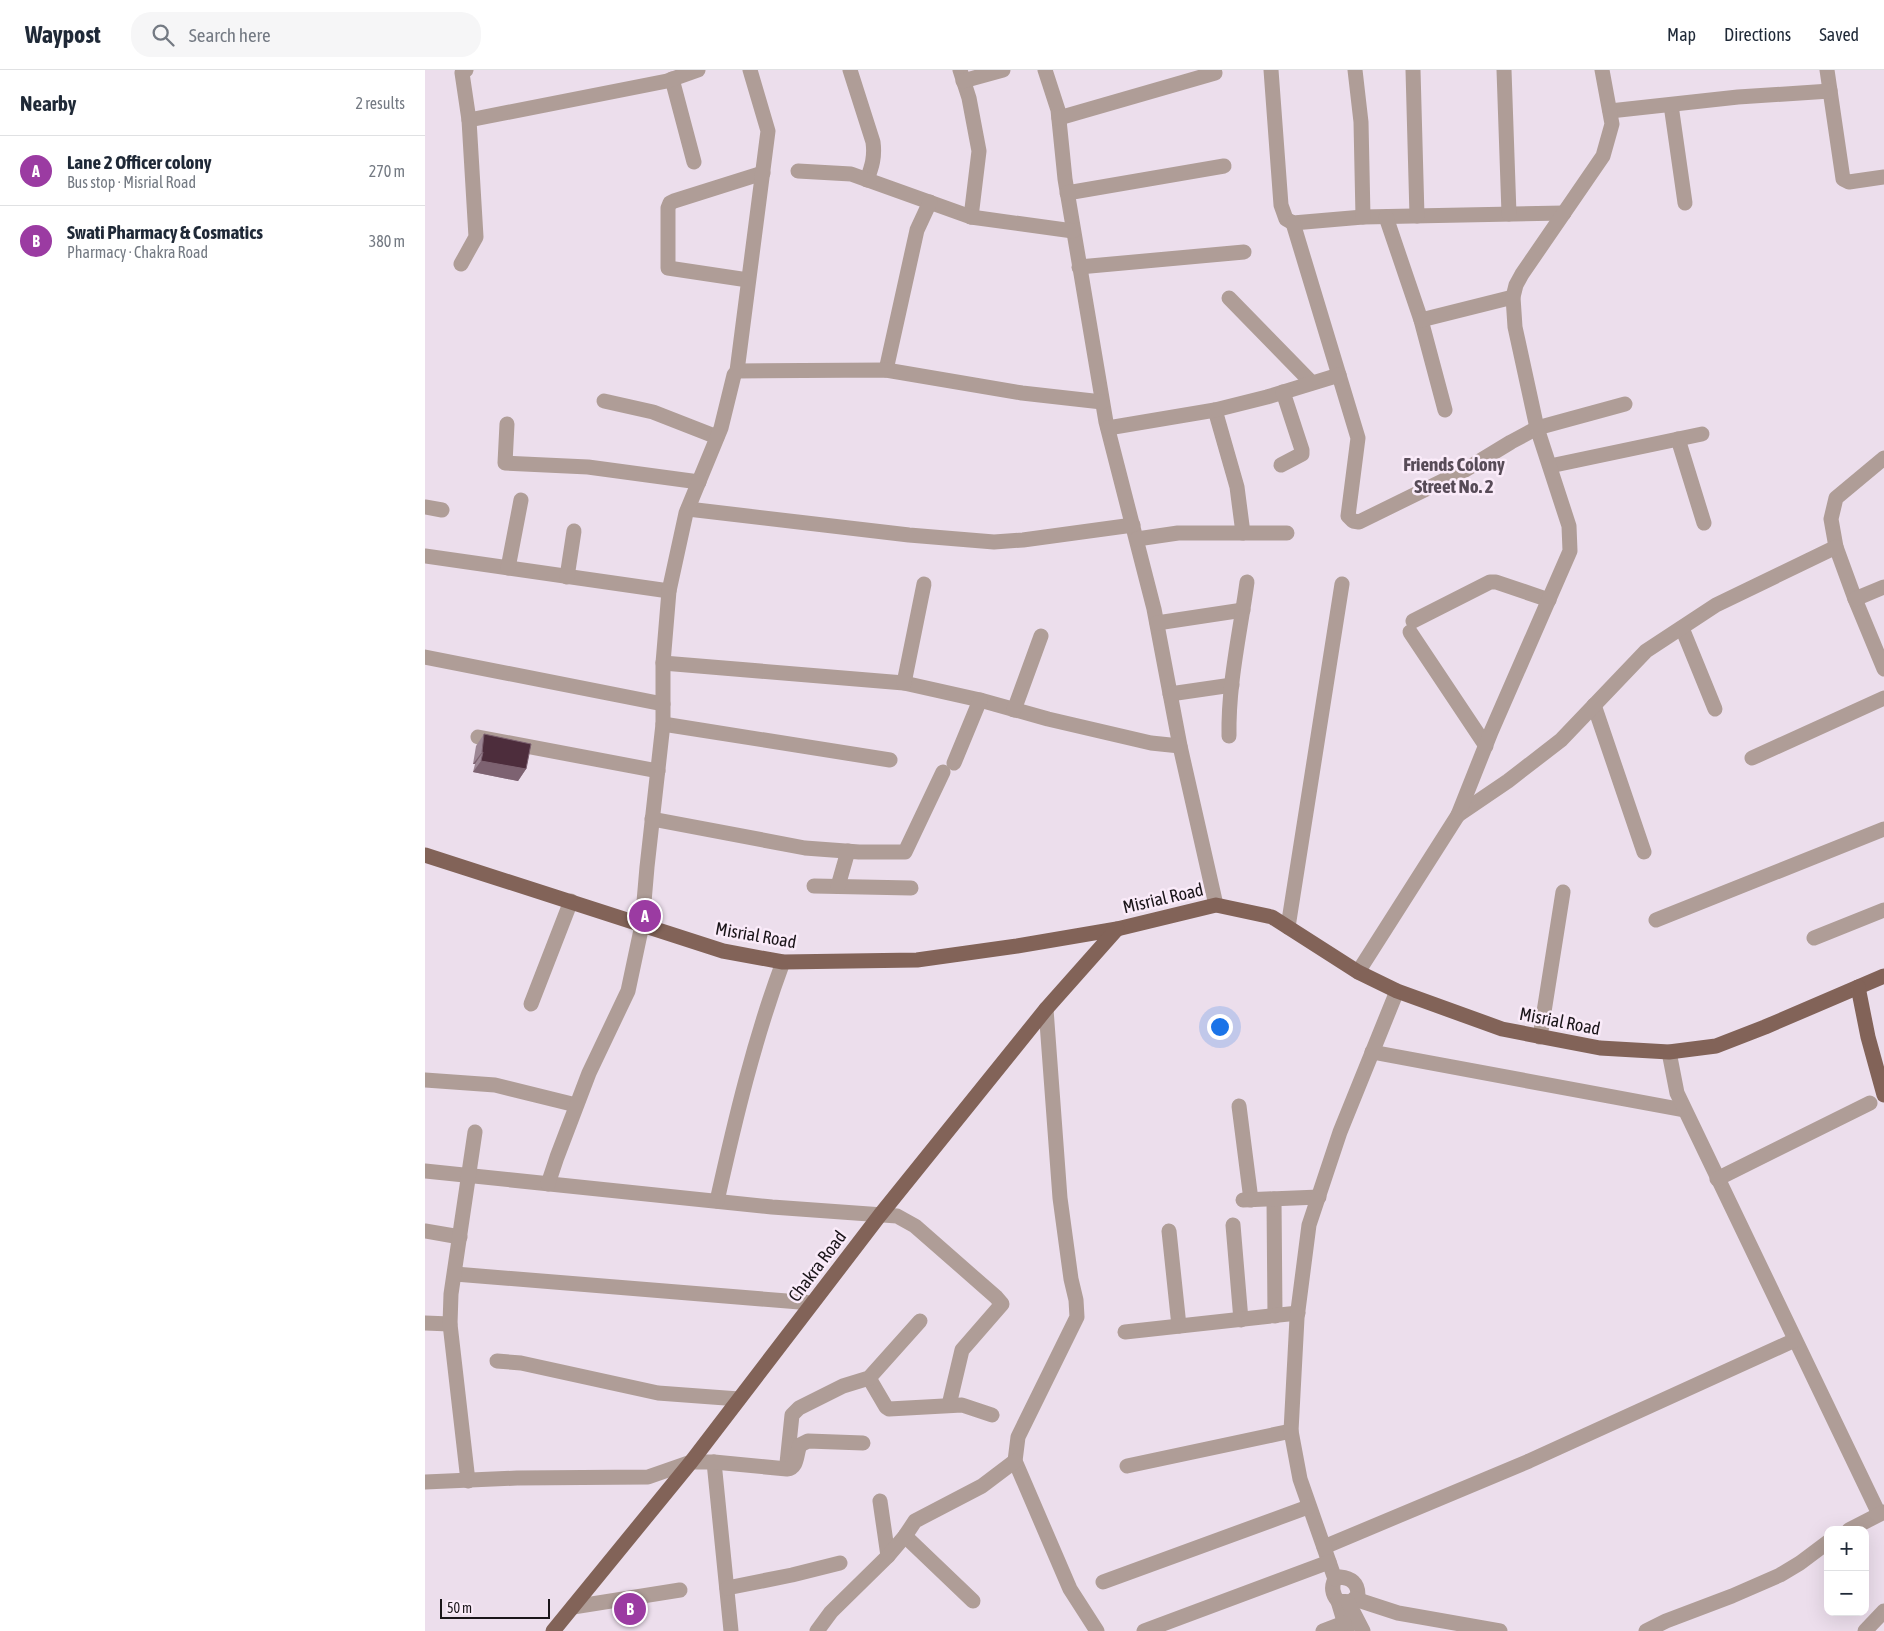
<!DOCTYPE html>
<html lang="en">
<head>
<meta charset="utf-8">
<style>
	:root { --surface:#fff; --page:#f6f6f7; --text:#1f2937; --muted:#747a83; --line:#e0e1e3; --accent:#9b3ba2 }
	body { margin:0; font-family:"Asap Condensed",sans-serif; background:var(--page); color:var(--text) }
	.controls { position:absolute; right:15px; bottom:15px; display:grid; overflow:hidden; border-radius:10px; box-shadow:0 5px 20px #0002 }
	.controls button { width:45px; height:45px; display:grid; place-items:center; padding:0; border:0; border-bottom:1px solid var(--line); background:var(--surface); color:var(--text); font:25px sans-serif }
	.scale { position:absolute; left:15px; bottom:12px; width:110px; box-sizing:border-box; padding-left:5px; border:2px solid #1a1519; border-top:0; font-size:14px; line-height:18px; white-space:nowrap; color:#1a1519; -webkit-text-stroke:4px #faebf9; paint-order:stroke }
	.you { position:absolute; left:794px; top:956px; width:18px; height:18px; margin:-12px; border:4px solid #fff; border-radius:50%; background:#1a73e8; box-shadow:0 0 0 8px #1a73e833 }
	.badge { display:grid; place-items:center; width:32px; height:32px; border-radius:50%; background:var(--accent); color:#fff; font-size:16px; font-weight:700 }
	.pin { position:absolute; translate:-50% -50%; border:2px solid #fff; box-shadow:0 1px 5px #0006 }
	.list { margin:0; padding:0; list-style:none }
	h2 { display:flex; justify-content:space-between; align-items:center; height:65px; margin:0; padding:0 20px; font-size:21px }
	h2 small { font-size:16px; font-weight:400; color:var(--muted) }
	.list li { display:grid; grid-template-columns:32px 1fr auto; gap:15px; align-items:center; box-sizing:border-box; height:70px; padding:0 20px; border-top:1px solid var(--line) }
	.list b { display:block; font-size:19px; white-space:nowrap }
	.list p { margin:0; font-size:16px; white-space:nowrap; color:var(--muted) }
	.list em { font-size:16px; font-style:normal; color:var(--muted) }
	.icon { flex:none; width:28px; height:28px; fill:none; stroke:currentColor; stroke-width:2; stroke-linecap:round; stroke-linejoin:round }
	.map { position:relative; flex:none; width:1459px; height:1561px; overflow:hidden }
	header { display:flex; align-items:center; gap:30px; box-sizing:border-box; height:70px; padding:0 25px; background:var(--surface); border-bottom:1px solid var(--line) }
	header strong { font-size:24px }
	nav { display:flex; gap:28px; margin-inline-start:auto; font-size:18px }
	.search { width:350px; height:45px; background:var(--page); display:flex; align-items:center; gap:12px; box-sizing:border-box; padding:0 18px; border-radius:20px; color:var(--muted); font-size:19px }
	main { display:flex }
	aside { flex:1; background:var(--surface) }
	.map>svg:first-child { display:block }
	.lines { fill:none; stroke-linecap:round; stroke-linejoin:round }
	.minor { stroke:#af9d97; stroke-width:15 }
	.major { stroke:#826358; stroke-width:15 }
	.wall { fill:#9c8694 }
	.shaded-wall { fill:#7d6271 }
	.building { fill:#4d2d3c; stroke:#7d6271 }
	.labels { text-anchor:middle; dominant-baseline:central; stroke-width:5; stroke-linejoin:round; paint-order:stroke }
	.street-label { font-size:18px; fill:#1a1519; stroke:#faebf9 }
	.neighbourhood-label { font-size:19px; font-weight:bold; fill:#574b57; stroke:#faebf9 }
</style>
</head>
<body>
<header>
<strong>Waypost</strong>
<div class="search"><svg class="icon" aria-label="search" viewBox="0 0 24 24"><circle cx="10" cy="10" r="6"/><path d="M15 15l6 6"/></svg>Search here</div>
<nav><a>Map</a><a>Directions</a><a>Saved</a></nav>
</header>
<main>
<aside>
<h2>Nearby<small>2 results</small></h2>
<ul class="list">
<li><span class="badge">A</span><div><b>Lane 2 Officer colony</b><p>Bus stop · Misrial Road</p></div><em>270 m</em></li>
<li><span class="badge">B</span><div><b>Swati Pharmacy &amp; Cosmatics</b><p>Pharmacy · Chakra Road</p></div><em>380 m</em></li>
</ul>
</aside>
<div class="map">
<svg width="1459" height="1561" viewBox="0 0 1459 1561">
	<rect width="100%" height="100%" fill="#ecdeec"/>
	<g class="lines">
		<g class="minor">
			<path d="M425,0L448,72C450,87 447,96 442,110"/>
			<path d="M535,0L544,28L554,81L546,147"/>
			<path d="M620,0L633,40L640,109L681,352L729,539L755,676L791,835"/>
			<path d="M846,0L856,135L861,149L868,153L938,147L1139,143"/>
			<path d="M930,0L936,52L938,147"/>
			<path d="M988,0L992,146"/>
			<path d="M1079,0L1084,144"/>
			<path d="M1402,0L1418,109L1424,112L1459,107"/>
			<path d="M247,9L269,92"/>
			<path d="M538,11L578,0"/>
			<path d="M1246,35L1260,133"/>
			<path d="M1185,41L1313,27L1405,21"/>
			<path d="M634,48L790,3"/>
			<path d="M44,50L242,11L273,0"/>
			<path d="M373,101L426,104L546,147L648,161"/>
			<path d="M642,123L799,96"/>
			<path d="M961,147L996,250L1020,340"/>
			<path d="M868,153L933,368L923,446L928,451L934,452L1040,400L1086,372L1112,358L1200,334"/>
			<path d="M36,194L51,167L44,50L37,3L41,0"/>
			<path d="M654,197L819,182"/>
			<path d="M323,210L243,198V138L245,133L249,131L338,103"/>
			<path d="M804,228L887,313"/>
			<path d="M996,250L1088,227"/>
			<path d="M461,300L492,160L505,132"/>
			<path d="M312,301L461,300L597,323L677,332"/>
			<path d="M179,331L228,342L292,367"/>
			<path d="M790,340L812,417L818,463"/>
			<path d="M82,354L80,393L163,397L274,412"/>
			<path d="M683,358L790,340L842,327L914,305"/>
			<path d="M1253,369L1279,453"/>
			<path d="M1459,388L1411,428L1406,449L1411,477L1430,529L1459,599"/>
			<path d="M856,395L877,384V380L858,322"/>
			<path d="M1125,396L1277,364"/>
			<path d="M0,437L17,440"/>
			<path d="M263,439L484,465L569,472L598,470L708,455"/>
			<path d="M712,469L753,463H862"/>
			<path d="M0,486L244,521"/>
			<path d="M83,498L96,430"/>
			<path d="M142,507L149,461"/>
			<path d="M1430,529L1459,517"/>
			<path d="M988,551L1065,512H1071L1124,530"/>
			<path d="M732,553L818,540"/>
			<path d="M1257,558L1290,639"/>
			<path d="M985,562L1061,676"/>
			<path d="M0,587L238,634"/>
			<path d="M238,593L479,613L555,630L623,649L726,673L755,676"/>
			<path d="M479,613L499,514"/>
			<path d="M745,624L807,615"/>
			<path d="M1169,635L1219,782"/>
			<path d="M589,640L616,566"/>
			<path d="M238,654L465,690"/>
			<path d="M804,666C803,614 815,563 822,512"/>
			<path d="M53,667L233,701"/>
			<path d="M1327,688L1459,628"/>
			<path d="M529,693L555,630"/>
			<path d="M1033,745L1083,711L1136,670L1221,581L1291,535L1411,477"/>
			<path d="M227,749L380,778L434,782H480L518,702"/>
			<path d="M389,816L486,818"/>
			<path d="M413,816L423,781"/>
			<path d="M1231,850L1459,759"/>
			<path d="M863,857L917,514"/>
			<path d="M1389,868L1459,840"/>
			<path d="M933,902L1033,745L1066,662L1145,481L1144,456L1112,358L1090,257L1088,227L1091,215L1097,204L1178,86L1187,54L1177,0"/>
			<path d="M106,934L146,831"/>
			<path d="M621,939L635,1128L646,1209L651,1230L652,1247L593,1367L590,1391L645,1519L672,1561"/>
			<path d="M1115,967L1138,822"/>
			<path d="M947,982L1259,1040"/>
			<path d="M1244,982L1252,1023L1454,1444"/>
			<path d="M0,1010L70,1015L151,1035"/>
			<path d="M814,1036L826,1130"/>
			<path d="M0,1101L347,1137L472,1146L490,1156L571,1227L577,1234L537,1280L524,1335"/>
			<path d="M1292,1109L1445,1033"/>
			<path d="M123,1114L132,1087L164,1003L203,921L217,855L222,797L238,654V593L244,521L261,443L296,358L309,305L312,301L343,61L325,0"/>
			<path d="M849,1129L850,1246"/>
			<path d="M818,1130L894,1127"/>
			<path d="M292,1131C310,1050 329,970 358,892"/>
			<path d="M808,1155L816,1250"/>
			<path d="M0,1161L35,1167"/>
			<path d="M744,1161L754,1256"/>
			<path d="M30,1204L387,1233"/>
			<path d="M0,1253L25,1254"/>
			<path d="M700,1262L873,1243"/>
			<path d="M72,1291L96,1293L233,1323L314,1329"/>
			<path d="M444,1308L461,1337L464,1339L537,1335L567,1345"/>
			<path d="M289,1392L306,1561"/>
			<path d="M362,1393L367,1345L374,1338L418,1316L444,1308L495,1251"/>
			<path d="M702,1396L866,1361"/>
			<path d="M43,1411L25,1254L26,1224L50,1062"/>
			<path d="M0,1412L92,1408L223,1407L266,1392H289L362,1399C373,1398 371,1384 375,1375L383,1371L438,1373"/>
			<path d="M455,1431L463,1486"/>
			<path d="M1424,1460L1459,1442"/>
			<path d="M480,1466L548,1531"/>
			<path d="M899,1477L1104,1391L1370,1270"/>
			<path d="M915,1507C926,1508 933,1513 933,1525L926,1532L913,1531C907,1524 906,1517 910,1509Z"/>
			<path d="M910,1509L875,1409L866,1361L872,1248L884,1155L915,1062L972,921"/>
			<path d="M678,1512L883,1437"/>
			<path d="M302,1518L367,1505L415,1493"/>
			<path d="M930,1529L973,1543L1075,1561"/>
			<path d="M913,1531L922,1561"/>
			<path d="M923,1532L938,1561"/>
			<path d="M148,1537L255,1520"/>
			<path d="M392,1561L406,1542L463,1486L480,1466L490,1451L557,1416L590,1391"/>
			<path d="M719,1561L904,1492"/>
			<path d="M898,1561L919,1553"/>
			<path d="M1221,1561L1241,1551L1307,1526L1355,1505L1375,1493L1403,1472"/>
			<path d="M1440,1561L1459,1541"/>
		</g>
		<g class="major">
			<path d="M0,785L298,881L358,892L492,890L592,876L692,859L791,835L847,847L933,902L972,921L1077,959L1175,978L1244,982L1291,976L1340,957L1459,906"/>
			<path d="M1433,917L1443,967L1459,1025"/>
			<path d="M128,1561L266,1392L455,1145L621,939L692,859"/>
		</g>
	</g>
	<path class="wall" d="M59,664L101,699L93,711L48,702L50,694H48L51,676Z"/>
	<g class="shaded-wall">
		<path d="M57,682H58L50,694H48Z"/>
		<path d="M56,691L101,699L93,711L48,702Z"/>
	</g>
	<path class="building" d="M59,664L106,674L101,699L56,691L58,682H57Z"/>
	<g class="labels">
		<g class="street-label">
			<text transform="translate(738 828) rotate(-13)">Misrial Road</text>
			<text transform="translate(331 865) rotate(10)">Misrial Road</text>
			<text transform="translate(1135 951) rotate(11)">Misrial Road</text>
			<text transform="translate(392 1196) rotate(-53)">Chakra Road</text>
		</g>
		<g class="neighbourhood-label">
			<text x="1029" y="394">Friends Colony<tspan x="1029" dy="22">Street No. 2</tspan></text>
		</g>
	</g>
</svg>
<div class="controls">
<button>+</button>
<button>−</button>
</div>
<div class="scale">50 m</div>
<div class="you"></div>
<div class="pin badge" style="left:220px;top:846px">A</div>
<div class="pin badge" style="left:205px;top:1539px">B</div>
</div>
</main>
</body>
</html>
